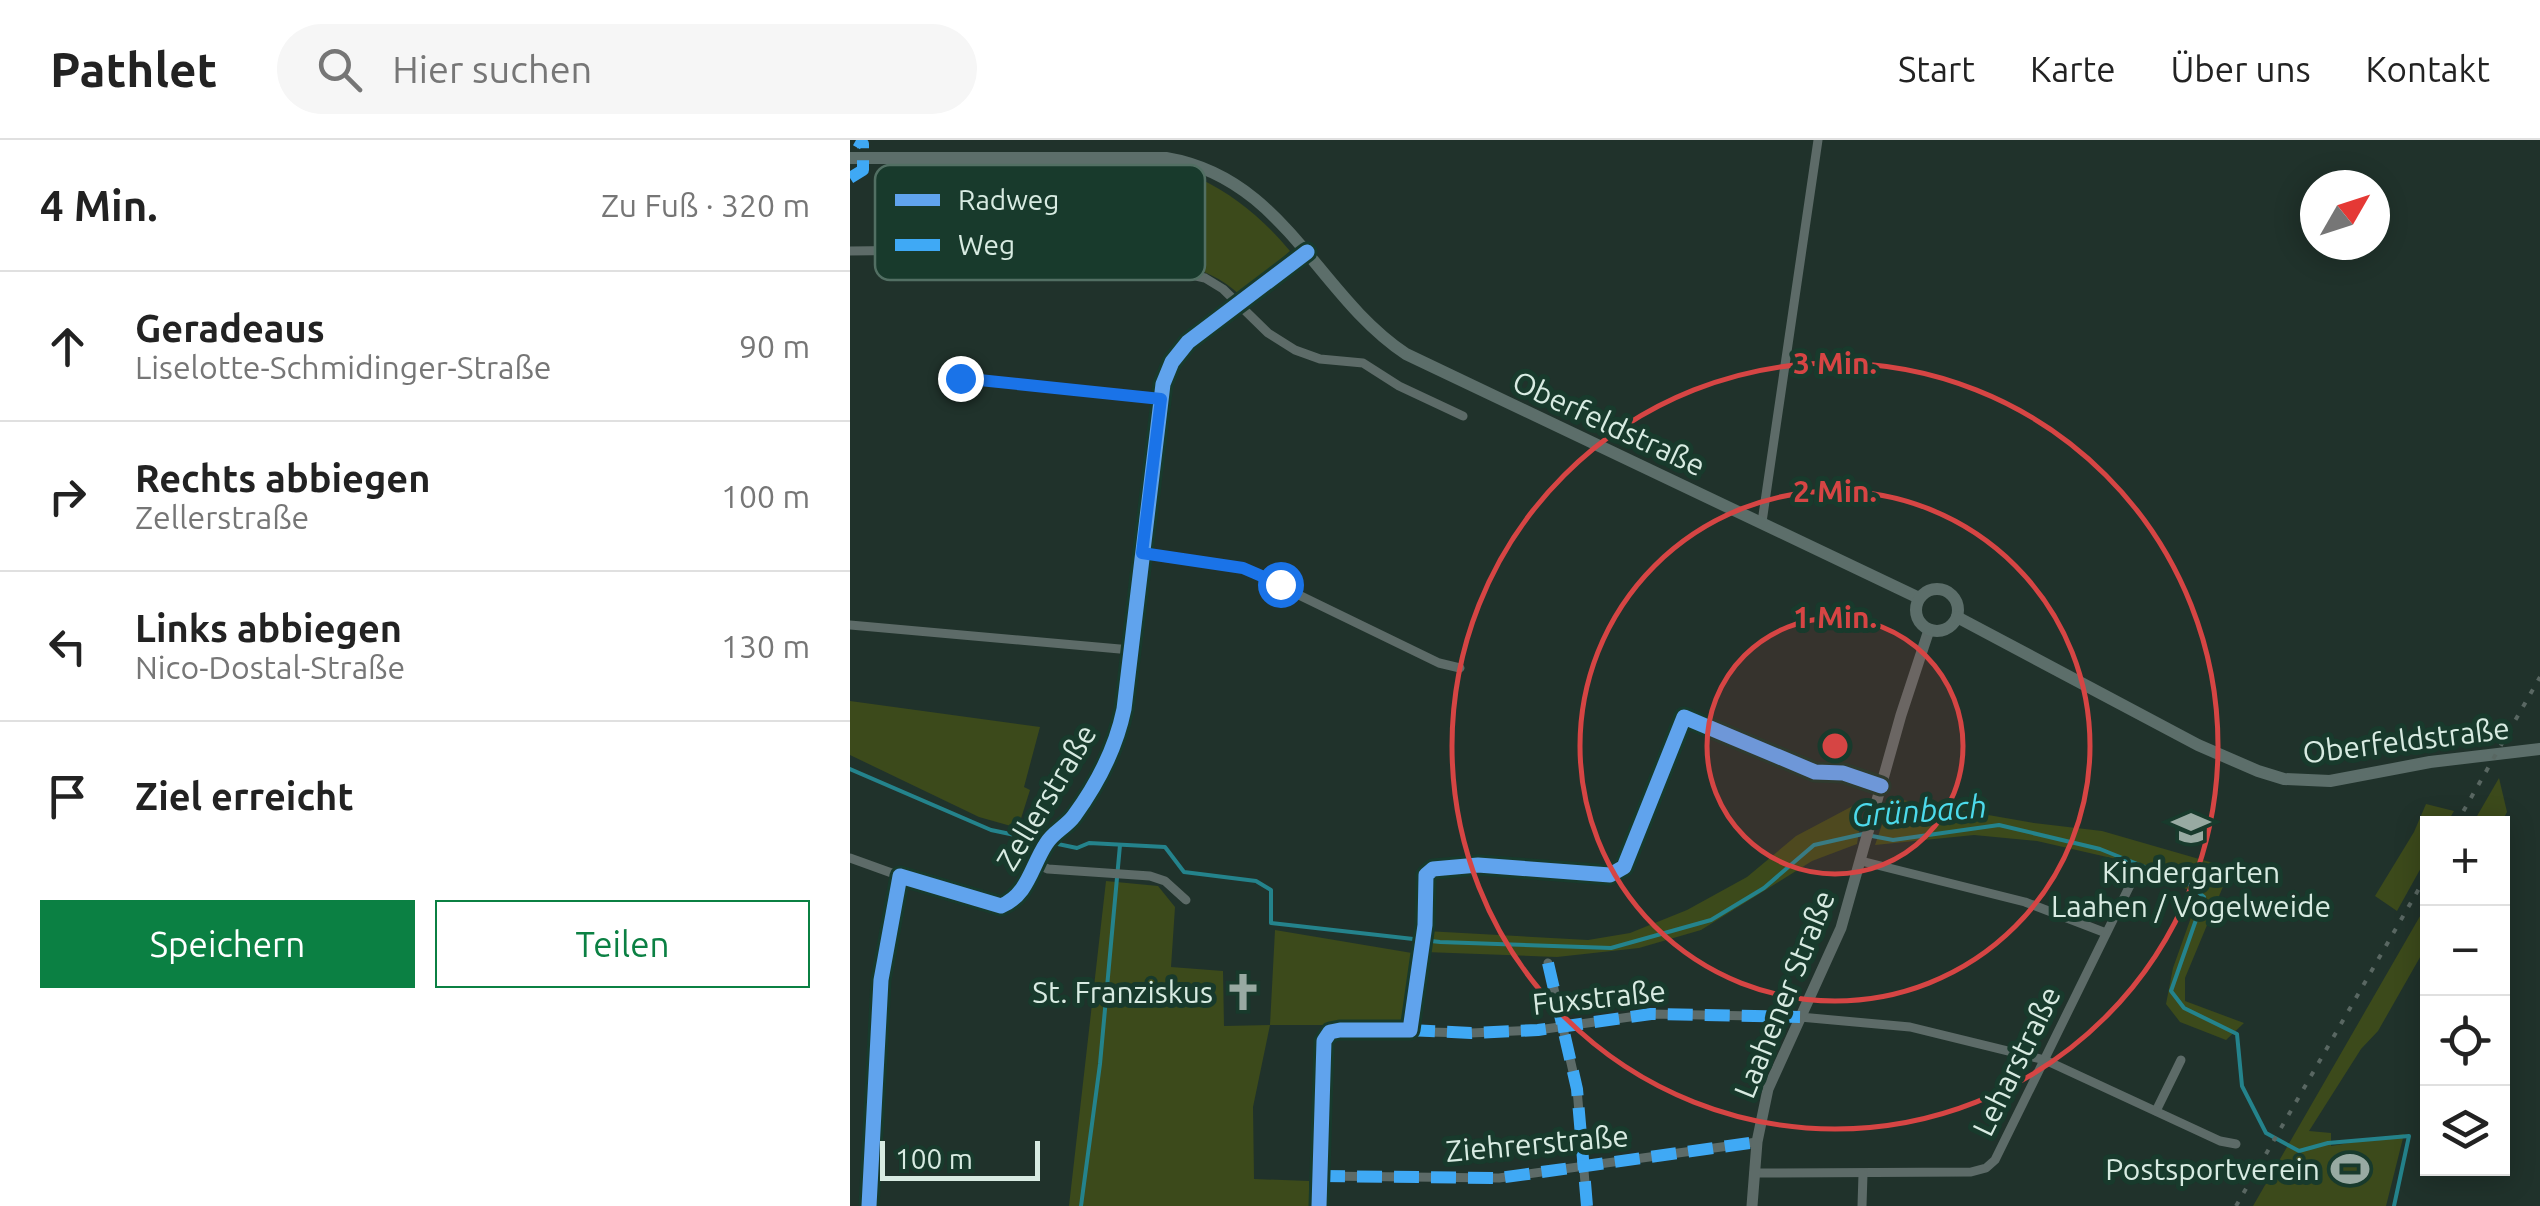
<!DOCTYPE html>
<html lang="de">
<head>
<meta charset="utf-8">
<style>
	:root { --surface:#fff; --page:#f6f6f6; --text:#222; --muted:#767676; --line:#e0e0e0; --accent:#0b8043 }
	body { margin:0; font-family:Ubuntu,sans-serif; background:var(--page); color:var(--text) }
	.controls { position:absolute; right:30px; bottom:30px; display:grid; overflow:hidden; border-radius:0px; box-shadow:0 5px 25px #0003 }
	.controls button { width:90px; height:90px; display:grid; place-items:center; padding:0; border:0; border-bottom:2px solid var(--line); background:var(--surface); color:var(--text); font:50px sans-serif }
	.compass { position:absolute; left:1450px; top:30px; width:90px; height:90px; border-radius:50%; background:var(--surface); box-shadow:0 5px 25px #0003; rotate:51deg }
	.scale { position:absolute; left:30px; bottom:25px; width:160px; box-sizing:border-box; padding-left:10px; border:5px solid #d8ebe2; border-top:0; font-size:28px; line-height:35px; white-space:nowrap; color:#d8ebe2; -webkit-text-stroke:8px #183a2c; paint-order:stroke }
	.stop { position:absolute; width:30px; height:30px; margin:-22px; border:8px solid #1a73e8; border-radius:50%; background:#fff }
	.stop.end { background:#1a73e8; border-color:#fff; box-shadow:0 2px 10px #0008 }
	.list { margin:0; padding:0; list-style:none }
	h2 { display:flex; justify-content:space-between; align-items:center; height:130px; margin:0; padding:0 40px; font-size:42px }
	h2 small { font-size:32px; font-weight:400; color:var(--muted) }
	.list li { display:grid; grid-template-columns:65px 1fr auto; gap:30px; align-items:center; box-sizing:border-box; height:150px; padding:0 40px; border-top:2px solid var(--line) }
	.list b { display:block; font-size:38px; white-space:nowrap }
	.list p { margin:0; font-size:32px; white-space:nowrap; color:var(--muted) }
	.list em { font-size:32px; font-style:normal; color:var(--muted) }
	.actions { display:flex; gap:20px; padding:30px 40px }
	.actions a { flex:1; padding:22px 0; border:2px solid var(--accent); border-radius:0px; text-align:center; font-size:35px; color:var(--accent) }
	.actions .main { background:var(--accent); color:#fff }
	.icon { flex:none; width:55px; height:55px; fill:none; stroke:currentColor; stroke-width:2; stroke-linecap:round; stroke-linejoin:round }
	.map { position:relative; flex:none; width:1690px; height:1066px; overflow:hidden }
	header { display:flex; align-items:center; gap:60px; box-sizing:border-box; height:140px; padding:0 50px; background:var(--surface); border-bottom:2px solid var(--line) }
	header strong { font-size:48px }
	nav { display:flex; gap:55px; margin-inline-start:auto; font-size:35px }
	.search { width:700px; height:90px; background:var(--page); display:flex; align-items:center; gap:25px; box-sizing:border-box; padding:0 35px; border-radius:55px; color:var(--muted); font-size:38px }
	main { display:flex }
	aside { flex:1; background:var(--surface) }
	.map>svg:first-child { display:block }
	.green { fill:#3c4a1b }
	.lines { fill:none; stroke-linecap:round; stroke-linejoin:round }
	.stream { stroke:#24838c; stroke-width:4 }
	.minor { stroke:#5d6b68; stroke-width:9 }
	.tertiary { stroke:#5d6b68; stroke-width:11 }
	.secondary { stroke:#5c6e6a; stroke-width:12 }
	.rail { stroke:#596762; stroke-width:4; stroke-dasharray:5 10; stroke-linecap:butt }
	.quiet { stroke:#3fa9f5; stroke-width:12; stroke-dasharray:25 12; stroke-linecap:butt }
	.cycleway-casing { stroke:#183a2c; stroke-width:21 }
	.cycleway { stroke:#60a3ed; stroke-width:15 }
	.route { stroke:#1a73e8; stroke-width:12 }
	.ring { fill:none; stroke:#d64544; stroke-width:5 }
	.labels { text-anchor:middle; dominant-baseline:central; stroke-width:10; stroke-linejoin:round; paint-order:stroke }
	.street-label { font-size:30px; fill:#d8ebe2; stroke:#183a2c }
	.poi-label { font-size:30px; fill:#d8ebe2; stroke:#183a2c; text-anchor:end }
	.water-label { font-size:32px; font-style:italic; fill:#4cdaeb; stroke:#183a2c }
	.key { fill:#183a2c; stroke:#526f63; stroke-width:2.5 }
	.key-label { font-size:28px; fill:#d8ebe2 }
	.centre { fill:#d64544; stroke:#183a2c; stroke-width:5 }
	.ring-label { font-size:30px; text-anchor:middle; font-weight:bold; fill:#d64544; stroke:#183a2c; stroke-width:10; stroke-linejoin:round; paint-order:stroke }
</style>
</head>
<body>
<header>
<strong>Pathlet</strong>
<div class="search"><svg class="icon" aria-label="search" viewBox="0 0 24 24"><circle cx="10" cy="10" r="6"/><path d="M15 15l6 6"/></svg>Hier suchen</div>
<nav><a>Start</a><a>Karte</a><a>Über uns</a><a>Kontakt</a></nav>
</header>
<main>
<aside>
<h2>4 Min.<small>Zu Fuß · 320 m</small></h2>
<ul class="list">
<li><svg class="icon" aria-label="ahead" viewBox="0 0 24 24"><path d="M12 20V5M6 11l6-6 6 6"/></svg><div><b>Geradeaus</b><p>Liselotte-Schmidinger-Straße</p></div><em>90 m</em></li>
<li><svg class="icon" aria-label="right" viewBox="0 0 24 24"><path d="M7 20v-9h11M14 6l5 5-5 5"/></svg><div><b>Rechts abbiegen</b><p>Zellerstraße</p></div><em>100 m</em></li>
<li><svg class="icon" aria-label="left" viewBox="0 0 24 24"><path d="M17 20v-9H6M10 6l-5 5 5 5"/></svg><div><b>Links abbiegen</b><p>Nico-Dostal-Straße</p></div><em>130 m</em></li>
<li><svg class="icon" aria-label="arrive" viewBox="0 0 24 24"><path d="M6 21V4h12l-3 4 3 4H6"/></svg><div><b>Ziel erreicht</b></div></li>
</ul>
<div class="actions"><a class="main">Speichern</a><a>Teilen</a></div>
</aside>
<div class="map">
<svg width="1690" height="1066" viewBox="0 0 1690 1066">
	<rect width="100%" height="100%" fill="#20322b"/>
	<g class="green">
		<path d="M349,38C387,57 413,79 440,111L390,155C371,138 354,130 329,124Z"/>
		<path d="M0,561L190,587L174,647L180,650L168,688L129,677L0,615Z"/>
		<path d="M1649,638L1657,672L1651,683H1623Z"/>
		<path d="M1041,658L1184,683L1252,691L1363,723L1377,737L1335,838V861L1394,883L1376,900L1330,882L1316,864L1323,828L1349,755L1279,722L1187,701L1124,695L1025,705Z"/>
		<path d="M1014,660L1007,704L962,721L851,790L789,808L707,817L575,812L576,791L738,800L780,793L837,770L897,737L946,696Z"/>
		<path d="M1576,664L1604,671L1597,683L1578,684L1577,717L1547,771L1525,756L1564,692Z"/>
		<path d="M256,741L308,746L325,767L321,827L373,831L374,886L420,885L425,790L568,814L556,885H420L403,967L404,1039L459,1041V1066H219Z"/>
		<path d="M1577,764V805L1528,891L1511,909L1459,991L1481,993V1006L1554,994L1536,1066H1403Z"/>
	</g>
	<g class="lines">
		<g class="stream">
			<path d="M0,629L141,690L227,708L239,703L315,707L334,732L406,741L421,750V783L590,802L761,808L861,780L914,748L964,705L1013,694"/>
			<path d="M1022,696L1043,700L1149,685L1250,709L1340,745L1354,757L1321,851L1334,868L1387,894L1392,946L1416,993L1449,1011L1478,1003L1559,996L1544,1066"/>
			<path d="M231,1066L250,924L270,705"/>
		</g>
		<g class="minor">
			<path d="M0,111L177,109L272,120L355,138L373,149L418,193L445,210L470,219L513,223L549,246L613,276"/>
			<path d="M324,130L339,53"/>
			<path d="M110,238L311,259"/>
			<path d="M912,382L968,0"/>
			<path d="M292,413L393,428L589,523L610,528"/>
			<path d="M0,485L281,510"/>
			<path d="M0,718L50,736"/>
			<path d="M1011,721L1175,762L1256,793"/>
			<path d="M186,724L198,729L300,736L315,741L336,760"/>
			<path d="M575,747L576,735L588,726L628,725L760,735L774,727L834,577L965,632L993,633L1031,646"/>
			<path d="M698,823L727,949L737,1066"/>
			<path d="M1306,971L1331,920"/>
			<path d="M904,1033L1121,1032L1136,1028L1145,1020L1286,733"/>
			<path d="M470,1036L649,1038L907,1002"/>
			<path d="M19,1066L31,840L50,736L151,766C178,755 181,727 196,704C203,692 216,687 224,676C248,643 266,608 274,569L313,244L322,222L338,202L457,112"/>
			<path d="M469,1066L471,917L474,901L480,892L490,890L621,893L688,890L801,874L950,877L1060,887L1195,920L1370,1001L1386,1004"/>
			<path d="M1012,1066L1013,1034"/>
		</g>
		<path class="tertiary" d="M902,1066L907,1002L918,949L991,788L1051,575L1079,490"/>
		<g class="secondary">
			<path d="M0,18H316C435,38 466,154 556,214L1069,458"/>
			<circle cx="1087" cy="470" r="21"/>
			<path d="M1107,477L1348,605L1408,631L1434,639L1480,641L1580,622L1690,609"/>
		</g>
		<g class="rail">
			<path d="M1606,684L1690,537"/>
			<path d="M1386,1066L1578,733"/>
		</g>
		<g class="quiet">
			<path d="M0,38L13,30V4L6,0"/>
			<path d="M698,823L727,949L737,1066"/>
			<path d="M560,890L621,893L688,890L801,874L950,877"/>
			<path d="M470,1036L649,1038L907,1002"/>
		</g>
		<g class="cycleway-casing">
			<g id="cycleway">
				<path d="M19,1066L31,840L50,736L151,766C178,755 181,727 196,704C203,692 216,687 224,676C248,643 266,608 274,569L313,244L322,222L338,202L457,112"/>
				<path d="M469,1066L474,901L480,892L490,890H560L575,785L576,735L583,729L628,725L760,735L774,727L834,577L965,632L993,633L1031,646"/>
			</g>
		</g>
		<use href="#cycleway" class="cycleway"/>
	</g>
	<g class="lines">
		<path class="route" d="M110,238L311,259L292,413L393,428L430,444"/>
	</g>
	<circle cx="985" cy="606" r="128" fill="#d64544" fill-opacity=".12"/>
	<g class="ring">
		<circle cx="985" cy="606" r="128"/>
		<circle cx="985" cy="606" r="255"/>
		<circle cx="985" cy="606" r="383"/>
	</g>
	<defs>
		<g id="school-bare" transform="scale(3)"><path d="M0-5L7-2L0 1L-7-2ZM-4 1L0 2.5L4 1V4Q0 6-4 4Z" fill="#98aaa2" stroke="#183a2c" stroke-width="2.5" paint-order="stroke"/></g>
		<g id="church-bare" transform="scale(3)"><path d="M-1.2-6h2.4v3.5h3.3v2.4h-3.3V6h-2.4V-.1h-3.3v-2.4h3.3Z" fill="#98aaa2" stroke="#183a2c" stroke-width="2.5" paint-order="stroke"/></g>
		<g id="stadium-bare" transform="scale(3)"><path d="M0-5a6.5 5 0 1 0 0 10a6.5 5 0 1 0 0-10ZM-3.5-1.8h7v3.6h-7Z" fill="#98aaa2" stroke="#183a2c" stroke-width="2.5" paint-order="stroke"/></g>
	</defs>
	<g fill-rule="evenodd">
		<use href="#school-bare" x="1341" y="688"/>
		<use href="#church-bare" x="393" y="852"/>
		<use href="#stadium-bare" x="1500" y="1029"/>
	</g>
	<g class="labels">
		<g class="street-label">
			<text transform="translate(759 283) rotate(25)">Oberfeldstraße</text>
			<text transform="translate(1556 600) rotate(-7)">Oberfeldstraße</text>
			<text transform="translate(196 657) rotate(-59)">Zellerstraße</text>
			<text transform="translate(934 854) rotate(-68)">Laahener Straße</text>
			<text transform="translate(749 857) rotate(-6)">Fuxstraße</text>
			<text transform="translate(1166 921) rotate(-64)">Leharstraße</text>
			<text transform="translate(687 1003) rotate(-5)">Ziehrerstraße</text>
		</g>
		<g class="poi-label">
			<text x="1341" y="732" text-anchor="middle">Kindergarten<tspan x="1341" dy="34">Laahen / Vogelweide</tspan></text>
			<text x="363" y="852">St. Franziskus</text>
			<text x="1470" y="1029">Postsportverein</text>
		</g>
		<g class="water-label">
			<text transform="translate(1069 670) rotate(-4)">Grünbach</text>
		</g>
	</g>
	<rect x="25" y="25" width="330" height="115" rx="15" class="key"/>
	<rect x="45" y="54" width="45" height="12" fill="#60a3ed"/>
	<rect x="45" y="99" width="45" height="12" fill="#3fa9f5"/>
	<g class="key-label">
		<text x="108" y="70">Radweg</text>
		<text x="108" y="115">Weg</text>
	</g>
	<circle cx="985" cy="606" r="15" class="centre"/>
	<g class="ring-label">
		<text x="985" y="234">3 Min.</text>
		<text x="985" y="362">2 Min.</text>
		<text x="985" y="488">1 Min.</text>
	</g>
</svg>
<div class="controls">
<button>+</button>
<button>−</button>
<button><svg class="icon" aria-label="locate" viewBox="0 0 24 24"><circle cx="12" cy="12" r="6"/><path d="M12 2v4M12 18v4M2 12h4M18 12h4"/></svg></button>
<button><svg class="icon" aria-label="layers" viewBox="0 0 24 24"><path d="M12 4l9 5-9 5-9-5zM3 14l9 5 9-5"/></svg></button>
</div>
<svg class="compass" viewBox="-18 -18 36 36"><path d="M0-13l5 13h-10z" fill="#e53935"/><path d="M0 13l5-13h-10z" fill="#767676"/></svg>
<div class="scale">100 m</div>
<div class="stop" style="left:430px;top:444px"></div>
<div class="stop end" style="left:110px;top:238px"></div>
</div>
</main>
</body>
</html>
